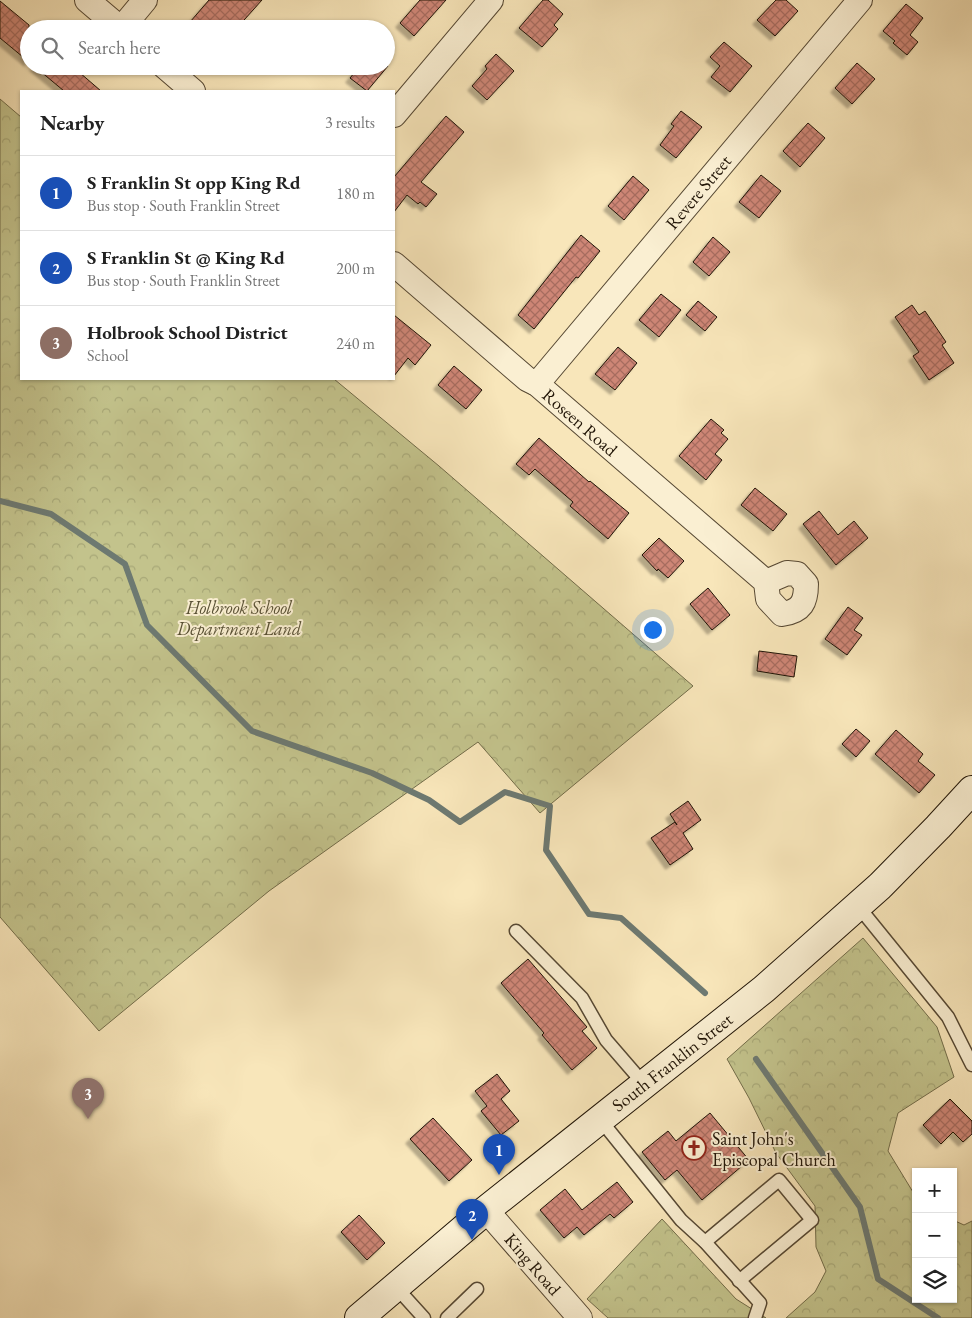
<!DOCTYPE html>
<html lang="en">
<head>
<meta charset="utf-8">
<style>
	:root { --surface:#fff; --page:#f6f6f6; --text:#222; --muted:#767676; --line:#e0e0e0; --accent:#db2777 }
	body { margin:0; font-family:"EB Garamond",serif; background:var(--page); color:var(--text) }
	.controls { position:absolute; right:15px; bottom:15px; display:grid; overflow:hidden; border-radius:0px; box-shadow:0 1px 4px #0004 }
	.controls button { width:45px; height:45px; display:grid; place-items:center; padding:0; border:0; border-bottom:1px solid var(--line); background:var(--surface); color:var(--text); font:25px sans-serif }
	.you { position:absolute; left:652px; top:629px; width:18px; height:18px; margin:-12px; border:4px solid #fff; border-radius:50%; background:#1a73e8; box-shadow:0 0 0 8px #1a73e833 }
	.badge { display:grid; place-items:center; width:32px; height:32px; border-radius:50%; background:var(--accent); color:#fff; font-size:16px; font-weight:700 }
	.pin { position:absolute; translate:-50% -41px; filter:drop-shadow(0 1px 2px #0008) }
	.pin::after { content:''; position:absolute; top:26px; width:18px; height:15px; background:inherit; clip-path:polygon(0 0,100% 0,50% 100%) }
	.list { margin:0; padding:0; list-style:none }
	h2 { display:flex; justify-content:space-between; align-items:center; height:65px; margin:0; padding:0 20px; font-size:21px }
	h2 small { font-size:16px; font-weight:400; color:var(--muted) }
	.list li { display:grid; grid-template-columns:32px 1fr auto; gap:15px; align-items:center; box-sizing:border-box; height:75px; padding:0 20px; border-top:1px solid var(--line) }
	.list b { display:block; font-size:19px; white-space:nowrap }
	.list p { margin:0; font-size:16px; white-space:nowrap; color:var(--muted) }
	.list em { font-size:16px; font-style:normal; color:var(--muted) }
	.icon { flex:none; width:28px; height:28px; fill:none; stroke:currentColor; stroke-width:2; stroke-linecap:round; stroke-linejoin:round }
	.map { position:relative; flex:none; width:972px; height:1318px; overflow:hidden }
	.search { position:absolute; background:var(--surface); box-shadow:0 1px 4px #0004; left:20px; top:20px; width:375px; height:55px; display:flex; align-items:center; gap:12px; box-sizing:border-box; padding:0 18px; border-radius:28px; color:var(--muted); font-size:19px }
	.panel { position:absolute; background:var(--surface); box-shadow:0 1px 4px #0004; left:20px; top:90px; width:375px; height:290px; border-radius:0px }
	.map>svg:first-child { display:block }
	.forest { fill:url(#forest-crowns); stroke:#726c49 }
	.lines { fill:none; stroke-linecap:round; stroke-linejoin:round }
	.stream { stroke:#6d7971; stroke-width:6 }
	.building { fill:url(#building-cross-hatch); stroke:#201406; filter:url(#shadow) }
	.service-casing { stroke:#564833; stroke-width:15 }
	.minor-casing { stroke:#564833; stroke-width:26 }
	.secondary-casing { stroke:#201406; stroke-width:30 }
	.service { stroke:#faefd2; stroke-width:12 }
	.minor { stroke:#faefd2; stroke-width:24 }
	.secondary { stroke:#faefd2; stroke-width:28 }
	.labels { text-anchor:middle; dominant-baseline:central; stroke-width:4; stroke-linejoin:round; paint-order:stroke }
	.street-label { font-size:18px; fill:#201406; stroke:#faefd2 }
	.park-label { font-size:18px; font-style:italic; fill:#595135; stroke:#faefd2 }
	.poi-label { font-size:18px; fill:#201406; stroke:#faefd2; text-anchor:start }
</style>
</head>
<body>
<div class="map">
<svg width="972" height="1318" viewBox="0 0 972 1318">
	<defs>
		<pattern id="forest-crowns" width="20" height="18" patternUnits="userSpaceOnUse" patternTransform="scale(1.25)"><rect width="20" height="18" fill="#c3c38c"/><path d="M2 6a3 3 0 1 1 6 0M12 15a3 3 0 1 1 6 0" fill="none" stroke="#a7a777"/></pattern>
		<pattern id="building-cross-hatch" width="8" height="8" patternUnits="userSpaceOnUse" patternTransform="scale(1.25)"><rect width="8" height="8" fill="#ce8676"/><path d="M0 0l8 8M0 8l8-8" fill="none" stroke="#a76c5f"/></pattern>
		<filter id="shadow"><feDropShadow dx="-4.5" dy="4.5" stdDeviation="1" flood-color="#0004"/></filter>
	</defs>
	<rect width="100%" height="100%" fill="#f8e6ba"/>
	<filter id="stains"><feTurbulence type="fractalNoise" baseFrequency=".004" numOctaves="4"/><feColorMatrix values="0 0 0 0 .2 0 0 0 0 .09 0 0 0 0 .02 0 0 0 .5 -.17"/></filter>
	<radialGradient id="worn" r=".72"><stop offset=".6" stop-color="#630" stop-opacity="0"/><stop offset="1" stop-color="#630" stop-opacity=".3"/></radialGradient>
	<g class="forest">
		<path d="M0,99L21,117V379H334L439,466L693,686L540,813L478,742L269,891L99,1031L0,917Z"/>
		<path d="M863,938L937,1027L954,1077L898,1113L888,1151L916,1197V1299H953V1220L964,1225L972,1221V1318H786L815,1292L826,1271L816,1247L815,1206L776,1153L749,1098L727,1059Z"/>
		<path d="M662,1219L736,1299L766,1318H608L587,1299Z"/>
	</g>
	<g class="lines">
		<g class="stream">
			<path d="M0,501L51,514L125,564L147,625L252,731L372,773L429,800L460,822L505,792L550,806L546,850L589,914L621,918L705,993"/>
			<path d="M756,1059L860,1207L878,1279L938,1318"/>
		</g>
	</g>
	<g class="building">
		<path d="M209,0H262L236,29H184Z"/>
		<path d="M420,0H446L414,36L400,23Z"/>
		<path d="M543,0H548L563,14L554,25L558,29L542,47L519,28Z"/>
		<path d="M776,0H786L798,11L775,36L757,20Z"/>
		<path d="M0,1L29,25V62L0,38Z"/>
		<path d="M906,4L923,18L910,35L918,42L907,55L893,43L895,41L883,31Z"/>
		<path d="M724,42L752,66L730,92L711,77L720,66L710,57Z"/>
		<path d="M496,54L514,71L487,100L472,86L487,69L485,66Z"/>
		<path d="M857,63L875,79L852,104L835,88Z"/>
		<path d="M34,66H72L101,91H64Z"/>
		<path d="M360,66H388L367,91L350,78Z"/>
		<path d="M681,111L702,127L676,158L660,145L674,126L671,124Z"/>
		<path d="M446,116L464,132L421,182L437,194L426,207L420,202L418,204L407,195L394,212V177Z"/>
		<path d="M808,123L825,138L800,167L783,151Z"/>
		<path d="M761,175L781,191L759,218L739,202Z"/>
		<path d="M633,176L649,190L624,220L608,206Z"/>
		<path d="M581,235L600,251L578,278L576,277L534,329L518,315Z"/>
		<path d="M713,237L730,252L709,276L693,262Z"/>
		<path d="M661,294L681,310L659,337L639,320Z"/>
		<path d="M698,301L717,317L705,331L686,315Z"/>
		<path d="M912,305L919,315L925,311L946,342L942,345L954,363L929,380L913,356L919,352L895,317Z"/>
		<path d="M394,315L431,345L415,365L408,358L394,376Z"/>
		<path d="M618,347L637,363L615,390L595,374Z"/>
		<path d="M454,366L482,390L466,409L438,385Z"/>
		<path d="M711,419L724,430L721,433L728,439L715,454L722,460L706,480L679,456Z"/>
		<path d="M539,438L589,482L590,481L629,513L608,539L570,506L573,502L535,469L529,475L516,464Z"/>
		<path d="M755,488L787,514L773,531L741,505Z"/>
		<path d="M819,511L838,535L854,521L868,538L836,565L803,524Z"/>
		<path d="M659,538L684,561L668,578L658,569L657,571L642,555Z"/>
		<path d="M708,588L730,615L712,630L690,604Z"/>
		<path d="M848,607L863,618L854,630L862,635L847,655L825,639Z"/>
		<path d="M759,651L797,656L794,677L757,671Z"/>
		<path d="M856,729L870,741L856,757L842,744Z"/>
		<path d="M896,730L923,754L918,761L935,775L919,793L875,754Z"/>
		<path d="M688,801L701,820L683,833L693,849L670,865L651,838L675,822L677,825L670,814Z"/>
		<path d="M528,959L587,1027L582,1031L597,1048L572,1070L542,1035L544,1033L501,983Z"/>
		<path d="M497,1074L510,1091L501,1099L519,1121L501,1135L481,1111L487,1106L475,1091Z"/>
		<path d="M950,1099L972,1121V1134L963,1142L953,1132L941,1144L923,1125Z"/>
		<path d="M710,1113L749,1160L702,1200L677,1170L665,1180L642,1152L668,1131L676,1141Z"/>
		<path d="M433,1118L472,1160L449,1181L410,1139Z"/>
		<path d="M617,1182L633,1202L614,1218L610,1214L584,1235L577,1227L564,1238L540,1210L565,1189L582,1210Z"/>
		<path d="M359,1215L385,1243L367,1260L341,1232Z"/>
	</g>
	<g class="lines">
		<g class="service-casing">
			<g id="service">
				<path d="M858,906L948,1017L972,1065"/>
				<path d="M516,931L582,998L606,1040L644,1084"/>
				<path d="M599,1118L681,1220L705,1242L760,1303L755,1318"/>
				<path d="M705,1242L779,1180L812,1220L739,1281"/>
				<path d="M395,1286L424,1318"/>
				<path d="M447,1318L477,1289"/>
			</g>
		</g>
		<g class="minor-casing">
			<g id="minor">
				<path d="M87,0L121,29"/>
				<path d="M121,29L145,0"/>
				<path d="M164,66L193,91"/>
				<path d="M394,115L491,0"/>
				<path d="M394,264L527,379L537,384L766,582L768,599L782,614C802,611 806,602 806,584L797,574L787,573L766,582"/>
				<path d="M537,384L860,0"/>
				<path d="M486,1210L580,1318"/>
			</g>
		</g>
		<g class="secondary-casing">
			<path id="secondary" d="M359,1318L486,1210L764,989L880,886L938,827L972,790"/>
		</g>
		<use href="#service" class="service"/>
		<use href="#minor" class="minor"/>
		<use href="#secondary" class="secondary"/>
	</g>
	<defs>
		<g id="church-ring" transform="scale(1.25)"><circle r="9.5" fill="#faefd2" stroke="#8f2418" stroke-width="1.5"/><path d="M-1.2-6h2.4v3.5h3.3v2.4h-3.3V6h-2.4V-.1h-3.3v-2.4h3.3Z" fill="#8f2418"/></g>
	</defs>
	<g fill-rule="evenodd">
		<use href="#church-ring" x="694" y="1148"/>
	</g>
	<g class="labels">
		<g class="street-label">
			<text transform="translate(698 192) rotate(-50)">Revere Street</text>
			<text transform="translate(580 422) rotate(41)">Roseen Road</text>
			<text transform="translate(672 1062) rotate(-38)">South Franklin Street</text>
			<text transform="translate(533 1264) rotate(49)">King Road</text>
		</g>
		<g class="park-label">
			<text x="239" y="607">Holbrook School<tspan x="239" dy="21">Department Land</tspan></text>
		</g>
		<g class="poi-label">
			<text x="712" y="1138">Saint John's<tspan x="712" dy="21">Episcopal Church</tspan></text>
		</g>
	</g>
	<rect width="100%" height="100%" filter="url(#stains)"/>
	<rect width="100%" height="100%" fill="url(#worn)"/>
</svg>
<div class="controls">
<button>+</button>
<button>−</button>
<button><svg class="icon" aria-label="layers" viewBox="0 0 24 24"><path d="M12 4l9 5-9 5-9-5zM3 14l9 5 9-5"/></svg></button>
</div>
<div class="you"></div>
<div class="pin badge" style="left:499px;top:1175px;background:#1a4fb4">1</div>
<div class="pin badge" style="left:472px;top:1240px;background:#1a4fb4">2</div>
<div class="pin badge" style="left:88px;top:1119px;background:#8d6e63">3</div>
<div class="search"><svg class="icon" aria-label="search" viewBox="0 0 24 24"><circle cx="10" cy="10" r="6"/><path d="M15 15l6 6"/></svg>Search here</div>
<section class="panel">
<h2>Nearby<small>3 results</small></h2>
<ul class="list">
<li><span class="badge" style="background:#1a4fb4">1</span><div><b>S Franklin St opp King Rd</b><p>Bus stop · South Franklin Street</p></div><em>180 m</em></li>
<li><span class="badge" style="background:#1a4fb4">2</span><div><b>S Franklin St @ King Rd</b><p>Bus stop · South Franklin Street</p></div><em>200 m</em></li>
<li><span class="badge" style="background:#8d6e63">3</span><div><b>Holbrook School District</b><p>School</p></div><em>240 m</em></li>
</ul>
</section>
</div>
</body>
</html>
